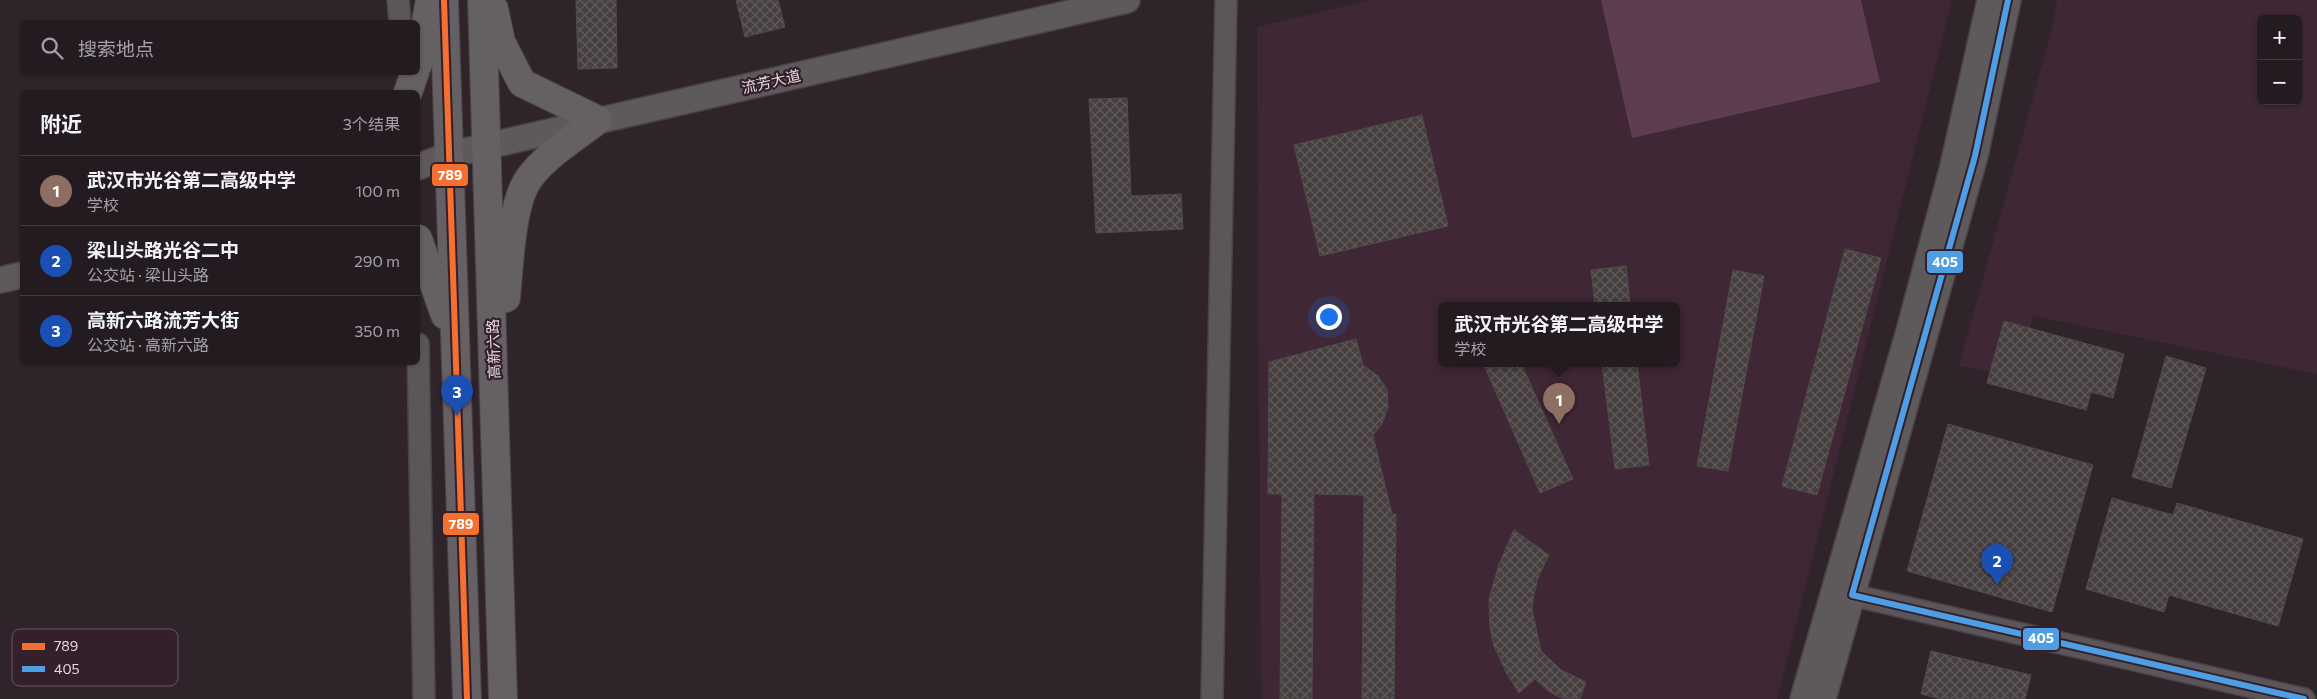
<!DOCTYPE html>
<html lang="zh">
<head>
<meta charset="utf-8">
<style>
	:root { --surface:#231b20; --page:#2f282d; --text:#f1f3f6; --muted:#a3a1a5; --line:#40393e; --accent:#a599a0 }
	body { margin:0; font-family:Commissioner,"Noto Sans SC",sans-serif; background:var(--page); color:var(--text) }
	.controls { position:absolute; right:15px; top:15px; display:grid; overflow:hidden; border-radius:8px; box-shadow:0 1px 4px #0004 }
	.controls button { width:45px; height:45px; display:grid; place-items:center; padding:0; border:0; border-bottom:1px solid var(--line); background:var(--surface); color:var(--text); font:25px sans-serif }
	.you { position:absolute; left:1328px; top:316px; width:18px; height:18px; margin:-12px; border:4px solid #fff; border-radius:50%; background:#1a73e8; box-shadow:0 0 0 8px #1a73e833 }
	.badge { display:grid; place-items:center; width:32px; height:32px; border-radius:50%; background:var(--accent); color:#fff; font-size:16px; font-weight:700 }
	.pin { position:absolute; translate:-50% -41px; filter:drop-shadow(0 1px 2px #0008) }
	.pin::after { content:''; position:absolute; top:26px; width:18px; height:15px; background:inherit; clip-path:polygon(0 0,100% 0,50% 100%) }
	.popup { position:absolute; left:1438px; top:302px; width:242px; height:65px; box-sizing:border-box; display:grid; place-content:center; border-radius:8px; background:var(--surface); filter:drop-shadow(0 1px 4px #0005); font-size:16px; white-space:nowrap; color:var(--muted) }
	.popup b { font-size:19px; color:var(--text) }
	.popup::after { content:''; position:absolute; left:50%; top:100%; margin-left:-10px; border:10px solid transparent; border-top-color:var(--surface) }
	.list { margin:0; padding:0; list-style:none }
	h2 { display:flex; justify-content:space-between; align-items:center; height:65px; margin:0; padding:0 20px; font-size:21px }
	h2 small { font-size:16px; font-weight:400; color:var(--muted) }
	.list li { display:grid; grid-template-columns:32px 1fr auto; gap:15px; align-items:center; box-sizing:border-box; height:70px; padding:0 20px; border-top:1px solid var(--line) }
	.list b { display:block; font-size:19px; white-space:nowrap }
	.list p { margin:0; font-size:16px; white-space:nowrap; color:var(--muted) }
	.list em { font-size:16px; font-style:normal; color:var(--muted) }
	.icon { flex:none; width:28px; height:28px; fill:none; stroke:currentColor; stroke-width:2; stroke-linecap:round; stroke-linejoin:round }
	.map { position:relative; flex:none; width:2317px; height:699px; overflow:hidden }
	.search { position:absolute; background:var(--surface); box-shadow:0 1px 4px #0004; left:20px; top:20px; width:400px; height:55px; display:flex; align-items:center; gap:12px; box-sizing:border-box; padding:0 18px; border-radius:8px; color:var(--muted); font-size:19px }
	.panel { position:absolute; background:var(--surface); box-shadow:0 1px 4px #0004; left:20px; top:90px; width:400px; height:275px; border-radius:8px }
	.map>svg:first-child { display:block }
	.built { fill:#3f2735; fill-rule:evenodd }
	.pitch { fill:#5d3e50 }
	.building { fill:url(#building-cross-hatch); stroke:#514b4a }
	.lines { fill:none; stroke-linecap:round; stroke-linejoin:round }
	.tertiary-casing { stroke:#4b4247; stroke-width:24 }
	.secondary-casing { stroke:#4b4247; stroke-width:28 }
	.primary-casing { stroke:#4b4247; stroke-width:30 }
	.tertiary { stroke:#5b5659; stroke-width:21 }
	.secondary { stroke:#5e595b; stroke-width:25 }
	.primary { stroke:#656063; stroke-width:28 }
	.bus-1-casing { stroke:#33202b; stroke-width:10 }
	.bus-2-casing { stroke:#33202b; stroke-width:10 }
	.bus-1 { stroke:#f46f30; stroke-width:6 }
	.bus-2 { stroke:#4d9ee5; stroke-width:6 }
	.labels { text-anchor:middle; dominant-baseline:central; stroke-width:4.5; stroke-linejoin:round; paint-order:stroke }
	.street-label { font-size:15px; fill:#e5d8df; stroke:#33202b }
	.key { fill:#33202b; stroke:#685761; stroke-width:1 }
	.key-label { font-size:14px; fill:#e5d8df }
	.line-badge { stroke:#33202b; stroke-width:2 }
	.badge-label { font-size:14px; text-anchor:middle; font-weight:bold; fill:#fff }
</style>
</head>
<body>
<div class="map">
<svg width="2317" height="699" viewBox="0 0 2317 699">
	<defs>
		<pattern id="building-cross-hatch" width="8" height="8" patternUnits="userSpaceOnUse" patternTransform="scale(1.25)"><rect width="8" height="8" fill="#453f3f"/><path d="M0 0l8 8M0 8l8-8" fill="none" stroke="#605a5a"/></pattern>
	</defs>
	<rect width="100%" height="100%" fill="#2f242a"/>
	<g class="built">
		<path d="M1370,0H1952L1777,699H1261L1257,27ZM1442,305H1676V363H1442Z"/>
		<path d="M2057,0H2317V374L2033,316L2019,377L1959,366L2053,25ZM2261,19H2298V101H2261Z"/>
	</g>
	<path class="pitch" d="M1601,0H1861L1880,82L1632,138Z"/>
	<g class="building">
		<path d="M576,0H616L617,68L578,69Z"/>
		<path d="M736,0H778L785,27L745,37Z"/>
		<path d="M1127,98L1131,196L1181,194L1183,229L1096,233L1089,99Z"/>
		<path d="M1422,115L1448,226L1320,256L1294,145Z"/>
		<path d="M1845,249L1881,258L1817,495L1782,486Z"/>
		<path d="M1626,266L1630,305H1595L1591,270Z"/>
		<path d="M1733,270L1764,276L1728,471L1697,466Z"/>
		<path d="M2004,321L2124,354L2113,398L2091,392L2086,410L1987,383Z"/>
		<path d="M1356,339L1363,365L1378,376L1387,389L1388,407L1382,424L1373,435L1392,514H1396L1394,699H1362L1364,495L1314,494L1312,699H1280L1282,494H1268L1269,362Z"/>
		<path d="M2166,356L2206,368L2171,488L2132,477Z"/>
		<path d="M1483,363H1521L1573,479L1540,493Z"/>
		<path d="M1602,363H1637L1649,465L1615,469Z"/>
		<path d="M1948,424L2093,465L2052,612L1907,571Z"/>
		<path d="M2112,498L2173,515L2177,503L2303,539L2278,626L2169,595L2164,612L2086,589Z"/>
		<path d="M1514,530L1549,555L1539,575L1534,594L1532,609L1541,651L1561,670L1586,682L1580,699L1561,698L1548,691L1535,679L1519,693L1507,674L1494,646L1490,628L1489,599L1499,564Z"/>
		<path d="M1931,651L2031,675L2025,699H1941L1921,694Z"/>
	</g>
	<g class="lines">
		<g class="tertiary-casing">
			<g id="tertiary">
				<path d="M398,0L400,22"/>
				<path d="M418,344L424,699"/>
				<path d="M1852,595L2304,699"/>
				<path d="M1212,699L1226,0"/>
			</g>
		</g>
		<g class="secondary-casing">
			<g id="secondary">
				<path d="M418,167L448,155L1127,0"/>
				<path d="M0,280L22,275"/>
				<path d="M1803,699L1909,331L1953,166L1990,0"/>
				<path d="M1823,699L1975,156L2008,0"/>
			</g>
		</g>
		<g class="primary-casing">
			<g id="primary">
				<path d="M444,0L467,699"/>
				<path d="M482,0L503,699"/>
				<path d="M494,9L501,42L522,83L598,120C575,138 536,161 524,187C511,214 509,267 506,298"/>
				<path d="M418,64L430,0"/>
				<path d="M408,92L415,72"/>
				<path d="M418,239L445,315"/>
			</g>
		</g>
		<use href="#tertiary" class="tertiary"/>
		<use href="#secondary" class="secondary"/>
		<use href="#primary" class="primary"/>
		<g class="bus-1-casing">
			<path id="bus-1" d="M444,0L467,699"/>
		</g>
		<g class="bus-2-casing">
			<path id="bus-2" d="M2008,0L1975,156L1852,595L2304,699"/>
		</g>
		<use href="#bus-1" class="bus-1"/>
		<use href="#bus-2" class="bus-2"/>
	</g>
	<g class="labels">
		<g class="street-label">
			<text transform="translate(771 81) rotate(-13)">流芳大道</text>
			<text transform="translate(493 349) rotate(-92)">高新六路</text>
		</g>
	</g>
	<rect x="12" y="629" width="166" height="57" rx="8" class="key"/>
	<rect x="22" y="643" width="23" height="7" fill="#f46f30"/>
	<rect x="22" y="666" width="23" height="6" fill="#4d9ee5"/>
	<g class="key-label">
		<text x="54" y="651">789</text>
		<text x="54" y="674">405</text>
	</g>
	<g class="line-badge">
		<rect x="431" y="163" width="38" height="24" rx="5" fill="#f46f30"/>
		<rect x="1926" y="250" width="38" height="24" rx="5" fill="#4d9ee5"/>
		<rect x="442" y="512" width="38" height="24" rx="5" fill="#f46f30"/>
		<rect x="2022" y="627" width="38" height="24" rx="5" fill="#4d9ee5"/>
	</g>
	<g class="badge-label">
		<text x="450" y="180">789</text>
		<text x="1945" y="267">405</text>
		<text x="461" y="529">789</text>
		<text x="2041" y="643">405</text>
	</g>
</svg>
<div class="controls">
<button>+</button>
<button>−</button>
</div>
<div class="you"></div>
<div class="pin badge" style="left:1559px;top:424px;background:#8d6e63">1</div>
<div class="popup"><b>武汉市光谷第二高级中学</b>学校</div>
<div class="pin badge" style="left:1997px;top:585px;background:#1a4fb4">2</div>
<div class="pin badge" style="left:457px;top:416px;background:#1a4fb4">3</div>
<div class="search"><svg class="icon" aria-label="search" viewBox="0 0 24 24"><circle cx="10" cy="10" r="6"/><path d="M15 15l6 6"/></svg>搜索地点</div>
<section class="panel">
<h2>附近<small>3个结果</small></h2>
<ul class="list">
<li><span class="badge" style="background:#8d6e63">1</span><div><b>武汉市光谷第二高级中学</b><p>学校</p></div><em>100 m</em></li>
<li><span class="badge" style="background:#1a4fb4">2</span><div><b>梁山头路光谷二中</b><p>公交站 · 梁山头路</p></div><em>290 m</em></li>
<li><span class="badge" style="background:#1a4fb4">3</span><div><b>高新六路流芳大街</b><p>公交站 · 高新六路</p></div><em>350 m</em></li>
</ul>
</section>
</div>
</body>
</html>
